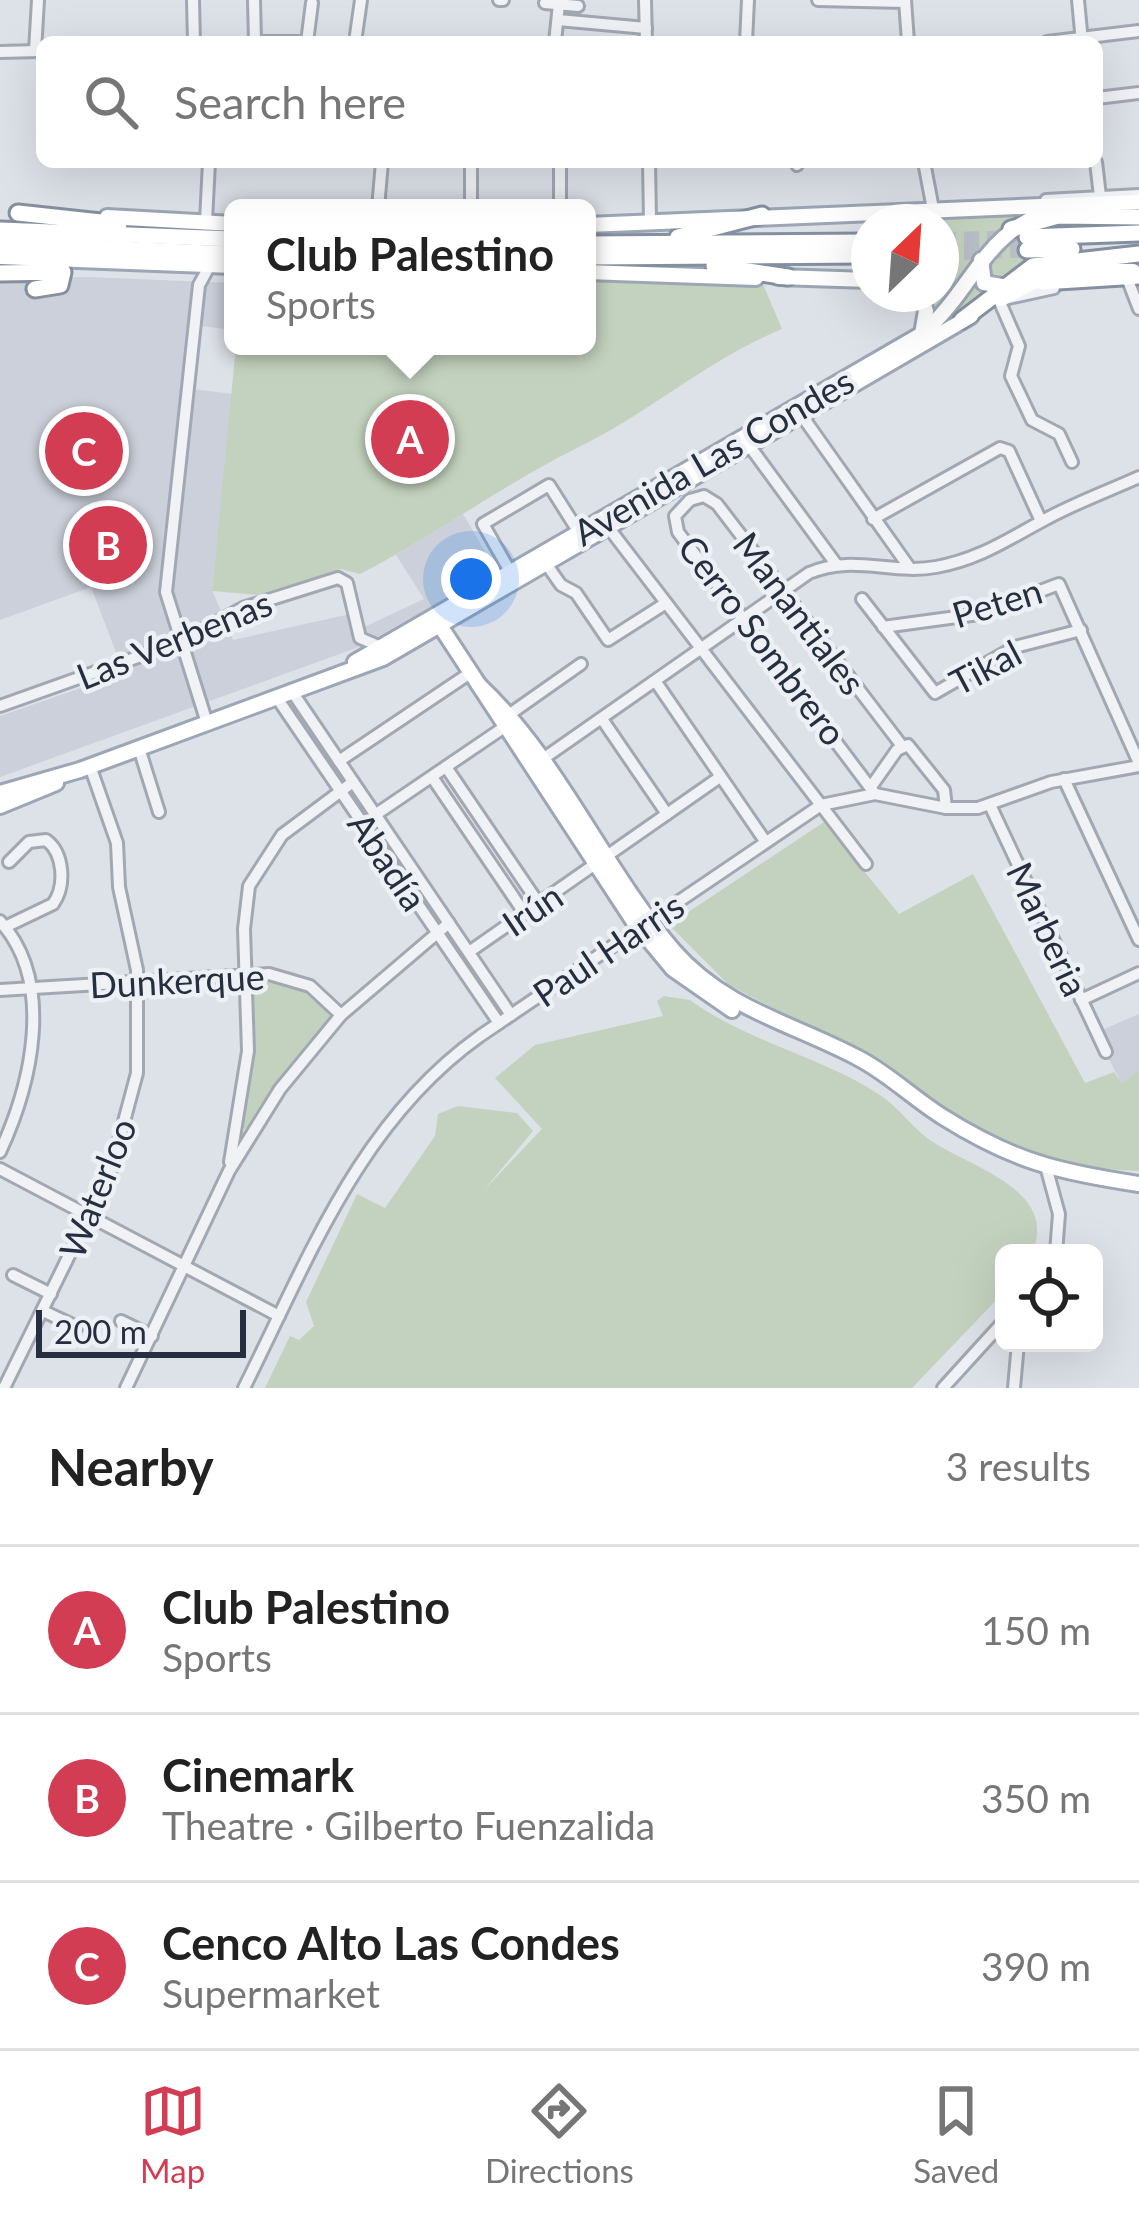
<!DOCTYPE html>
<html lang="en">
<head>
<meta charset="utf-8">
<style>
	:root { --surface:#fff; --page:#f2f2f2; --text:#222; --muted:#767676; --line:#e0e0e0; --accent:#d23d54 }
	body { margin:0; font-family:Lato,sans-serif; background:var(--page); color:var(--text) }
	.controls { position:absolute; right:36px; bottom:36px; display:grid; overflow:hidden; border-radius:18px; box-shadow:0 12px 48px #0002 }
	.controls button { width:108px; height:108px; display:grid; place-items:center; padding:0; border:0; border-bottom:3px solid var(--line); background:var(--surface); color:var(--text); font:60px sans-serif }
	.compass { position:absolute; left:851px; top:204px; width:108px; height:108px; border-radius:50%; background:var(--surface); box-shadow:0 12px 48px #0002; rotate:25deg }
	.scale { position:absolute; left:36px; bottom:30px; width:210px; box-sizing:border-box; padding-left:12px; border:6px solid #262f3f; border-top:0; font-size:33px; line-height:42px; white-space:nowrap; color:#262f3f; -webkit-text-stroke:9px #edf0f5; paint-order:stroke }
	.you { position:absolute; left:471px; top:579px; width:42px; height:42px; margin:-30px; border:9px solid #fff; border-radius:50%; background:#1a73e8; box-shadow:0 0 0 18px #1a73e833 }
	.badge { display:grid; place-items:center; width:78px; height:78px; border-radius:50%; background:var(--accent); color:#fff; font-size:39px; font-weight:700 }
	.pin { position:absolute; translate:-50% -50%; border:6px solid #fff; box-shadow:0 3px 12px #0006 }
	.popup { position:absolute; left:224px; top:199px; width:372px; height:156px; box-sizing:border-box; display:grid; place-content:center; border-radius:18px; background:var(--surface); filter:drop-shadow(0 3px 9px #0005); font-size:39px; white-space:nowrap; color:var(--muted) }
	.popup b { font-size:45px; color:var(--text) }
	.popup::after { content:''; position:absolute; left:50%; top:100%; margin-left:-24px; border:24px solid transparent; border-top-color:var(--surface) }
	.list { margin:0; padding:0; list-style:none }
	h2 { display:flex; justify-content:space-between; align-items:center; height:156px; margin:0; padding:0 48px; font-size:51px }
	h2 small { font-size:39px; font-weight:400; color:var(--muted) }
	.list li { display:grid; grid-template-columns:78px 1fr auto; gap:36px; align-items:center; box-sizing:border-box; height:168px; padding:0 48px; border-top:3px solid var(--line) }
	.list b { display:block; font-size:45px; white-space:nowrap }
	.list p { margin:0; font-size:39px; white-space:nowrap; color:var(--muted) }
	.list em { font-size:39px; font-style:normal; color:var(--muted) }
	.icon { flex:none; width:66px; height:66px; fill:none; stroke:currentColor; stroke-width:2; stroke-linecap:round; stroke-linejoin:round }
	.map { position:relative; flex:none; width:1139px; height:1388px; overflow:hidden }
	.search { position:absolute; background:var(--surface); box-shadow:0 12px 48px #0002; left:36px; right:36px; top:36px; height:132px; display:flex; align-items:center; gap:30px; box-sizing:border-box; padding:0 42px; border-radius:18px; color:var(--muted); font-size:45px }
	.sheet { height:660px; background:var(--surface) }
	nav { display:flex; justify-content:space-around; align-items:center; box-sizing:border-box; height:168px; border-top:3px solid var(--line); background:var(--surface); font-size:33px; color:var(--muted) }
	nav a { display:grid; justify-items:center; gap:6px }
	nav .on { color:var(--accent) }
	.map>svg:first-child { display:block }
	.built { fill:#cbd0da }
	.green { fill:#c3d2be }
	.lines { fill:none; stroke-linecap:round; stroke-linejoin:round }
	.highway-tunnel { stroke:#b8bdc6; stroke-width:15; stroke-dasharray:15 8; stroke-linecap:butt }
	.minor-casing { stroke:#a2a8b2; stroke-width:16 }
	.major-casing { stroke:#9ca6b4; stroke-width:20 }
	.highway-casing { stroke:#848f9f; stroke-width:21 }
	.minor { stroke:#f0f2f6; stroke-width:10 }
	.major { stroke:#fff; stroke-width:14 }
	.highway { stroke:#fff; stroke-width:15 }
	.labels { text-anchor:middle; dominant-baseline:central; stroke-width:9; stroke-linejoin:round; paint-order:stroke }
	.street-label { font-size:36px; fill:#262f3f; stroke:#edf0f5 }
</style>
</head>
<body>
<div class="map">
<svg width="1139" height="1388" viewBox="0 0 1139 1388">
	<rect width="100%" height="100%" fill="#dde1e8"/>
	<g class="built">
		<path d="M88,277L233,283V330L200,326L192,389L233,394L212,590L233,640L355,613L362,628L424,599L396,555L463,514L496,570L359,647L0,777V716L124,673L91,587L0,620V278Z"/>
		<path d="M1139,1014V1118L1109,1059L1114,1057L1102,1030Z"/>
	</g>
	<g class="green">
		<path d="M1024,213L975,254L931,315L926,294H941V222H917L911,215Z"/>
		<path d="M1046,222H1139V228L1026,234L1027,261L961,311L957,306C983,268 1002,237 1046,222Z"/>
		<path d="M587,276L763,284L782,329C707,360 648,414 575,449C501,486 434,536 360,574L341,569L258,595L212,591L236,346H587Z"/>
		<path d="M297,704L505,1009L498,1014L289,707Z"/>
		<path d="M824,822L899,914L973,874L1085,1083L1114,1072L1122,1084L1139,1070V1171L1048,1166L930,1102L895,1072L729,985L669,925Z"/>
		<path d="M259,980L303,990L331,1016L245,1130L240,1124L250,983Z"/>
		<path d="M664,996L690,1000C747,1042 821,1056 880,1095C897,1106 910,1125 927,1138C967,1167 1060,1188 1032,1253H1004V1292L912,1388H265L290,1336L299,1340L314,1326L306,1302L357,1194L385,1208L435,1136L438,1114L458,1106L517,1113L533,1131L484,1190L542,1129L495,1078L535,1045L663,1016L657,1001Z"/>
	</g>
	<g class="lines">
		<g class="highway-tunnel">
			<path d="M941,240L1027,237"/>
			<path d="M941,253L1027,250"/>
			<path d="M941,276L997,284"/>
		</g>
		<g class="minor-casing">
			<g id="minor">
				<path d="M193,0L194,42"/>
				<path d="M254,0L255,42"/>
				<path d="M499,0H503"/>
				<path d="M645,0L646,42"/>
				<path d="M818,0L905,2"/>
				<path d="M905,0L908,42"/>
				<path d="M1078,0L1082,42"/>
				<path d="M545,3L578,6"/>
				<path d="M558,20L646,28"/>
				<path d="M252,42H307"/>
				<path d="M307,42L312,3"/>
				<path d="M355,42L361,0"/>
				<path d="M555,42L559,4"/>
				<path d="M746,42L748,0"/>
				<path d="M1047,42L1139,31"/>
				<path d="M35,51L38,0"/>
				<path d="M0,52L39,51"/>
				<path d="M1097,98L1139,93"/>
				<path d="M471,162V208"/>
				<path d="M560,162V208"/>
				<path d="M649,162L650,221"/>
				<path d="M796,162L797,165"/>
				<path d="M924,162L933,209"/>
				<path d="M1096,162L1100,196"/>
				<path d="M1046,200L1139,195"/>
				<path d="M378,208L382,162"/>
				<path d="M206,221L209,162"/>
				<path d="M1129,283L1139,309"/>
				<path d="M1054,288L999,300L1019,346L1011,376L1032,420L1059,434L1072,462"/>
				<path d="M800,413L909,567"/>
				<path d="M751,448L836,564"/>
				<path d="M690,500L675,516L678,532L875,794"/>
				<path d="M690,500L704,496L717,504L902,746"/>
				<path d="M873,519L1000,448L1009,451L1041,521"/>
				<path d="M605,523L866,864"/>
				<path d="M547,565L561,585L576,593L608,640L666,603"/>
				<path d="M511,573L483,524L549,485L580,534"/>
				<path d="M862,599L935,693L1015,647L1081,630"/>
				<path d="M883,627L979,614L1059,584L1139,763"/>
				<path d="M656,682L765,841"/>
				<path d="M293,693L511,1015"/>
				<path d="M277,698L499,1023"/>
				<path d="M0,706L180,642L243,608L338,578L347,583L360,638L381,647"/>
				<path d="M510,714L581,664"/>
				<path d="M602,719L667,814"/>
				<path d="M207,723L166,592L199,285L210,265"/>
				<path d="M139,748L159,812"/>
				<path d="M339,761L470,673"/>
				<path d="M537,763L809,573C853,554 892,575 936,567C980,559 1008,539 1046,519C1075,503 1108,491 1139,477"/>
				<path d="M446,767L539,904"/>
				<path d="M432,777L525,914"/>
				<path d="M1064,779L1139,940"/>
				<path d="M873,784L897,750L908,745L944,790L946,808"/>
				<path d="M990,805L1106,1052"/>
				<path d="M375,815L503,728"/>
				<path d="M0,921C56,983 31,1085 0,1152"/>
				<path d="M5,927L53,904C66,886 64,853 46,840L29,842L9,862"/>
				<path d="M469,952L720,777"/>
				<path d="M0,990L269,974L310,986L341,1015"/>
				<path d="M1081,1000L1139,973"/>
				<path d="M230,1162L248,1051L244,929L249,886L282,835L353,782"/>
				<path d="M0,1169L279,1316"/>
				<path d="M1047,1170L1059,1214L1056,1253"/>
				<path d="M13,1275L51,1294"/>
				<path d="M43,1311L77,1327"/>
				<path d="M121,1321L152,1336"/>
				<path d="M4,1388L111,1170L137,1073V970L119,887L117,843L90,766"/>
				<path d="M126,1388L229,1171L280,1089L341,1015L449,923"/>
				<path d="M244,1388C308,1260 359,1122 480,1036L821,805L875,794L946,808H978L1051,782L1139,766"/>
				<path d="M943,1388L1004,1321"/>
				<path d="M1014,1388L1018,1343"/>
			</g>
		</g>
		<g class="major-casing">
			<g id="major">
				<path d="M107,217L233,224"/>
				<path d="M587,225L1139,202"/>
				<path d="M0,257L233,266"/>
				<path d="M981,260L984,283L1008,287"/>
				<path d="M587,272L756,278"/>
				<path d="M778,277L869,280"/>
				<path d="M920,294L926,311L922,334"/>
				<path d="M1001,299L1056,270L1133,271"/>
				<path d="M437,621L634,922L673,969L732,1010"/>
				<path d="M355,662L922,334C979,284 982,227 1066,206"/>
				<path d="M479,685C559,760 602,867 673,950C725,1010 793,1023 860,1059C890,1075 914,1099 943,1117C1013,1161 1058,1172 1139,1184"/>
				<path d="M0,793L80,770L383,658L971,316"/>
				<path d="M0,806L56,783"/>
			</g>
		</g>
		<g class="highway-casing">
			<g id="highway">
				<path d="M18,213L119,224"/>
				<path d="M1011,229L1058,216L1139,217"/>
				<path d="M0,230L233,239"/>
				<path d="M678,237L762,215"/>
				<path d="M1027,237L1139,233"/>
				<path d="M0,244L233,254"/>
				<path d="M587,244L869,242"/>
				<path d="M1027,250L1072,249"/>
				<path d="M587,257L869,255"/>
				<path d="M714,266L788,277"/>
				<path d="M0,273L63,272L60,285L35,289"/>
				<path d="M1042,282L1139,276"/>
				<path d="M962,320L1033,266L1139,254"/>
			</g>
		</g>
		<use href="#minor" class="minor"/>
		<use href="#major" class="major"/>
		<use href="#highway" class="highway"/>
	</g>
	<g class="labels">
		<g class="street-label">
			<text transform="translate(713 456) rotate(-30)">Avenida Las Condes</text>
			<text transform="translate(997 602) rotate(-17)">Peten</text>
			<text transform="translate(800 613) rotate(53)">Manantiales</text>
			<text transform="translate(174 639) rotate(-22)">Las Verbenas</text>
			<text transform="translate(763 640) rotate(53)">Cerro Sombrero</text>
			<text transform="translate(985 667) rotate(-28)">Tikal</text>
			<text transform="translate(388 861) rotate(56)">Abadía</text>
			<text transform="translate(532 909) rotate(-34)">Irún</text>
			<text transform="translate(1048 929) rotate(65)">Marberia</text>
			<text transform="translate(608 949) rotate(-34)">Paul Harris</text>
			<text transform="translate(177 980) rotate(-3)">Dunkerque</text>
			<text transform="translate(97 1188) rotate(-68)">Waterloo</text>
		</g>
	</g>
</svg>
<div class="controls">
<button><svg class="icon" aria-label="locate" viewBox="0 0 24 24"><circle cx="12" cy="12" r="6"/><path d="M12 2v4M12 18v4M2 12h4M18 12h4"/></svg></button>
</div>
<svg class="compass" viewBox="-18 -18 36 36"><path d="M0-13l5 13h-10z" fill="#e53935"/><path d="M0 13l5-13h-10z" fill="#767676"/></svg>
<div class="scale">200 m</div>
<div class="you"></div>
<div class="pin badge" style="left:410px;top:439px">A</div>
<div class="popup"><b>Club Palestino</b>Sports</div>
<div class="pin badge" style="left:108px;top:545px">B</div>
<div class="pin badge" style="left:84px;top:451px">C</div>
<div class="search"><svg class="icon" aria-label="search" viewBox="0 0 24 24"><circle cx="10" cy="10" r="6"/><path d="M15 15l6 6"/></svg>Search here</div>
</div>
<section class="sheet">
<h2>Nearby<small>3 results</small></h2>
<ul class="list">
<li><span class="badge">A</span><div><b>Club Palestino</b><p>Sports</p></div><em>150 m</em></li>
<li><span class="badge">B</span><div><b>Cinemark</b><p>Theatre · Gilberto Fuenzalida</p></div><em>350 m</em></li>
<li><span class="badge">C</span><div><b>Cenco Alto Las Condes</b><p>Supermarket</p></div><em>390 m</em></li>
</ul>
</section>
<nav>
<a class="on"><svg class="icon" aria-label="map" viewBox="0 0 24 24"><path d="M3 6l6-2 6 2 6-2v14l-6 2-6-2-6 2zM9 4v14M15 6v14"/></svg>Map</a>
<a><svg class="icon" aria-label="directions" viewBox="0 0 24 24"><path d="M12 3l9 9-9 9-9-9zM9 14v-3h6M13 9l2 2-2 2"/></svg>Directions</a>
<a><svg class="icon" aria-label="saved" viewBox="0 0 24 24"><path d="M7 4h10v16l-5-4-5 4z"/></svg>Saved</a>
</nav>
</body>
</html>
